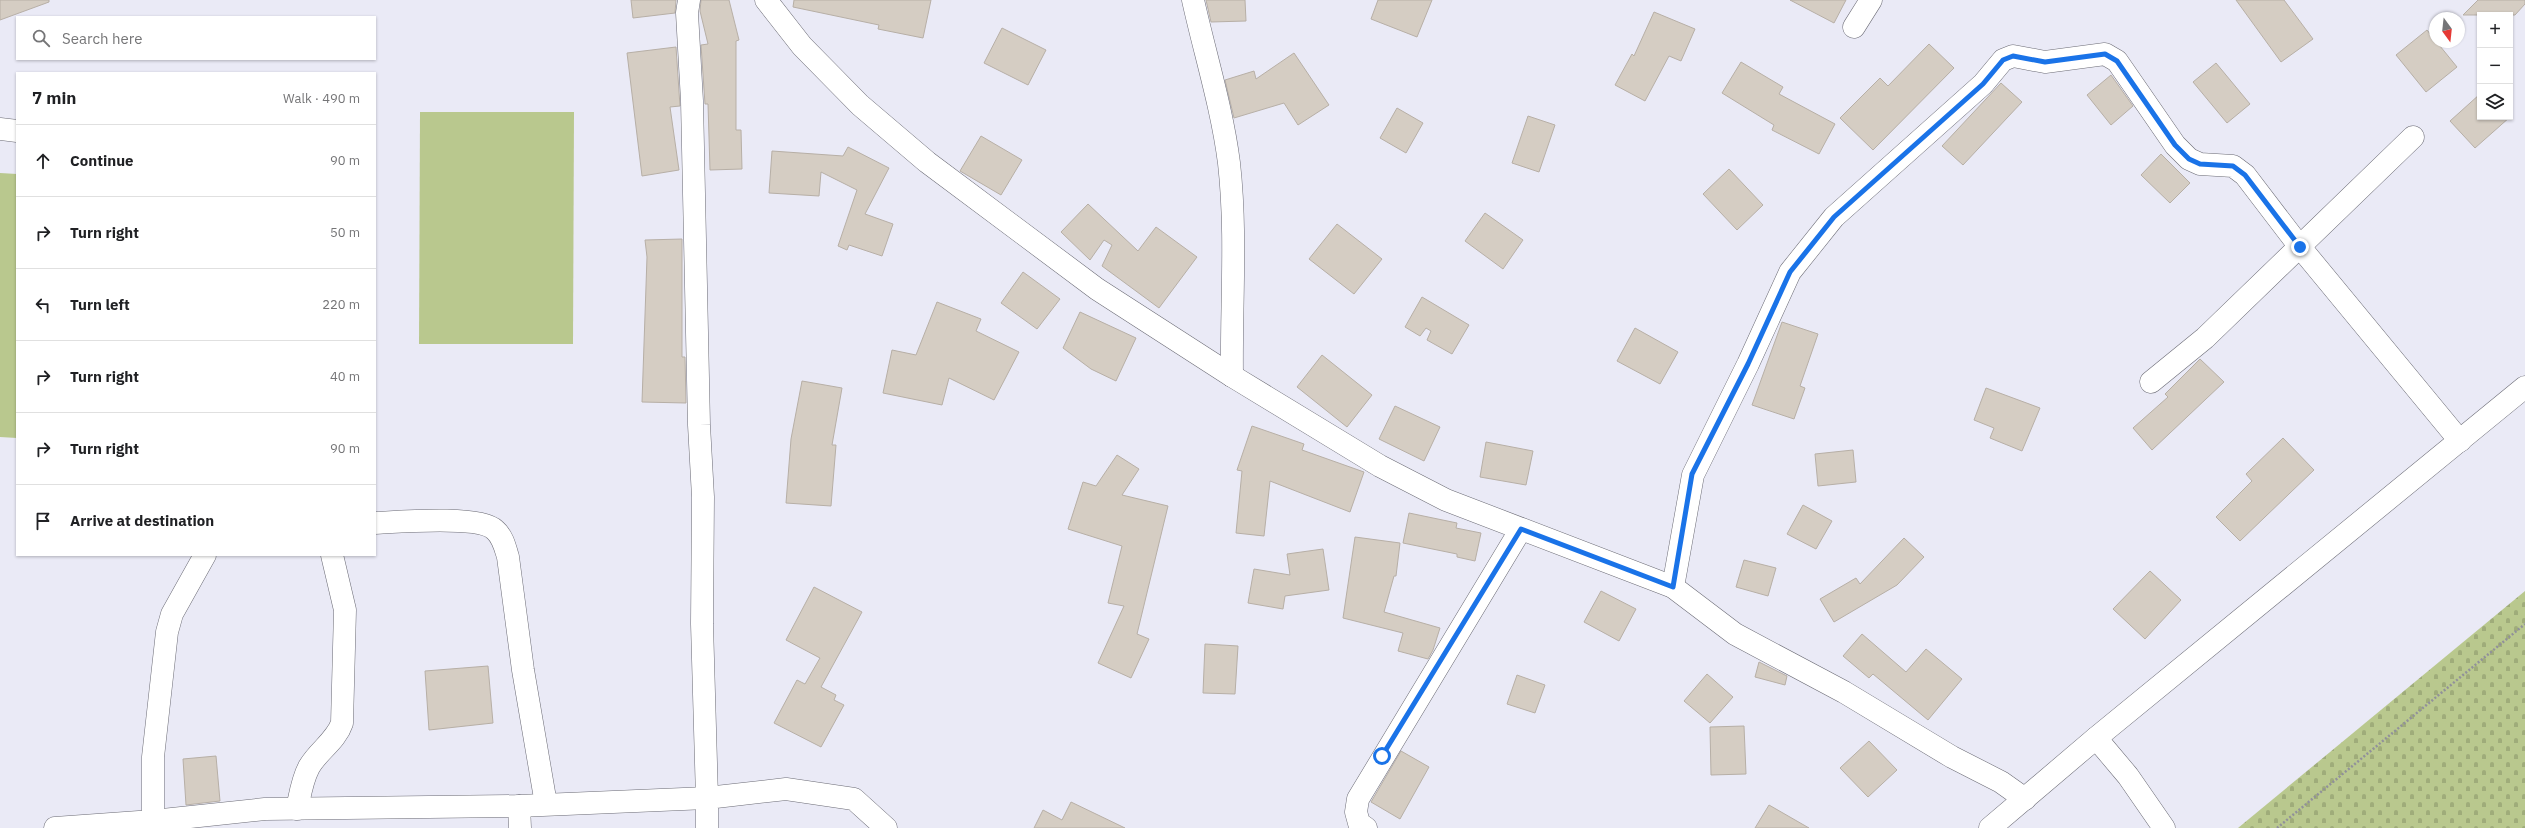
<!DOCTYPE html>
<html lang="en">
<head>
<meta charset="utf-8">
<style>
	:root { --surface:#fff; --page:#f2f2f2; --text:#202124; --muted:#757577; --line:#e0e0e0 }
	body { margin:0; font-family:"IBM Plex Sans",sans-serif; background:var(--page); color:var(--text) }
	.controls { position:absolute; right:12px; top:12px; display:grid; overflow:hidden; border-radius:0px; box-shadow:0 1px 3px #0004 }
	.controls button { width:36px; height:36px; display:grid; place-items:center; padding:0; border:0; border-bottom:1px solid var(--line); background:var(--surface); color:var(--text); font:20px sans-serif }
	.compass { position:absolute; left:2429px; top:12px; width:36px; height:36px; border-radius:50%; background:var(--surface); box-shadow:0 1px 3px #0004; rotate:165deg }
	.stop { position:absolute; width:12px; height:12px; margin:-9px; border:3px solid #1a73e8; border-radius:50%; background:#fff }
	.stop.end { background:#1a73e8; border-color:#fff; box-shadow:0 1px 4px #0008 }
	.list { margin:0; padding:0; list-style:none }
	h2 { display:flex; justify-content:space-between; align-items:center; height:52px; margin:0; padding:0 16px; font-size:17px }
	h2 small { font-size:13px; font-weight:400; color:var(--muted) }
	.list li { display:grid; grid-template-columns:26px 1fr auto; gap:12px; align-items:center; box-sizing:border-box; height:72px; padding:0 16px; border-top:1px solid var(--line) }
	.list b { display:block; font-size:15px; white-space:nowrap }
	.list em { font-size:13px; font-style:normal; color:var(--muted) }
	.icon { flex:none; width:22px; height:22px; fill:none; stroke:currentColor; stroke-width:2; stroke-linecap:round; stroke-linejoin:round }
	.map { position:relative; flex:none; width:2525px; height:828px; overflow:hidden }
	.search { position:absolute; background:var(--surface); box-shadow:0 1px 3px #0004; left:16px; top:16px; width:360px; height:44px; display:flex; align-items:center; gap:10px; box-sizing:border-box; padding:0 14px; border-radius:0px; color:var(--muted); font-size:15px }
	.panel { position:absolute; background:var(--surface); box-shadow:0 1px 3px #0004; left:16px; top:72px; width:360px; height:484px; border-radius:0px }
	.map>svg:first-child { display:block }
	.cemetery { fill:url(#cemetery-stones) }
	.pitch { fill:#b9c88e }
	.building { fill:#d5cdc3; stroke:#b7afa6 }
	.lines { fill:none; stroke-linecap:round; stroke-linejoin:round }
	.minor-casing { stroke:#6b6b75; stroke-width:23 }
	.major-casing { stroke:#6b6b75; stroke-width:23 }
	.path { stroke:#91919a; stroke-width:2.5; stroke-dasharray:2 2; stroke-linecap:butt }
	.minor { stroke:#fff; stroke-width:22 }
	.major { stroke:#fff; stroke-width:22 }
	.route { stroke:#1a73e8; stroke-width:5 }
</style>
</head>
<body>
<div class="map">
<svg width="2525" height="828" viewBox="0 0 2525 828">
	<defs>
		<pattern id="cemetery-stones" width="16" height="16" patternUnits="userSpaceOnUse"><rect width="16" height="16" fill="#b9c88e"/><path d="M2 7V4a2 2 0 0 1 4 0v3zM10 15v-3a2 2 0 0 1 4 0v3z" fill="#9fac7a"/></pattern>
	</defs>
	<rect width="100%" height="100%" fill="#eaeaf6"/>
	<path class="cemetery" d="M2525,591V828H2238Z"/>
	<g class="pitch">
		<path d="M420,112H574L573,344H419Z"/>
		<path d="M0,173L17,174V438L0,437Z"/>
	</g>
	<g class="building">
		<path d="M0,0H49V2L0,20Z"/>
		<path d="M631,0H676L675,13L633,18Z"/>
		<path d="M701,0H729L739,40L736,41V130H741L742,169L710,170L708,104H705L701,45L708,44L700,11Z"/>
		<path d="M794,0H931L923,38L878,29L879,25L793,7Z"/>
		<path d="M1206,0H1245L1246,21L1211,22Z"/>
		<path d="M1378,0H1432L1417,37L1371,19Z"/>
		<path d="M1790,0H1846L1834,23Z"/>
		<path d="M2236,0H2284L2313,39L2281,62Z"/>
		<path d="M2478,0H2525V4L2515,15H2463Z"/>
		<path d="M1654,12L1695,29L1681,61L1669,56L1645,101L1615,85L1632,54L1634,56Z"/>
		<path d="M1002,28L1046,50L1028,85L984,63Z"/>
		<path d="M2427,30L2457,67L2426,92L2396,55Z"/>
		<path d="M1929,44L1954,68L1873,150L1840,118L1880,78L1888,86Z"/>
		<path d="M676,47L680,106L670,107L679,170L642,176L627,53Z"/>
		<path d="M1294,53L1329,105L1298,125L1284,103L1234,118L1225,80L1254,71L1256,79Z"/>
		<path d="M1741,62L1783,87L1779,94L1835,124L1819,154L1772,130L1774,125L1722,93Z"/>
		<path d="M2216,63L2250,104L2227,123L2193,82Z"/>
		<path d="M2111,75L2133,106L2111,125L2087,95Z"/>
		<path d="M2001,83L2022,102L1963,165L1942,146Z"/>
		<path d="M2480,94V117H2510L2475,148L2450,121Z"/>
		<path d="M1397,108L1423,123L1406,153L1380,138Z"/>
		<path d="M1528,116L1555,125L1539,172L1512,163Z"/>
		<path d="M981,136L1022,160L1001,195L960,171Z"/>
		<path d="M848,147L889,168L865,214L893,224L882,256L849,245L847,250L838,246L857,190L821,172L819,196L769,193L772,151L843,156Z"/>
		<path d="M2161,154L2190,183L2170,203L2141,175Z"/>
		<path d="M1729,169L1763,205L1737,230L1703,194Z"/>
		<path d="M1088,204L1138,251L1156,227L1197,257L1159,308L1102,266L1112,245L1104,240L1090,260L1061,232Z"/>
		<path d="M1485,213L1523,240L1503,269L1465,241Z"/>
		<path d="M1337,224L1382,259L1354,294L1309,259Z"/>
		<path d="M682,239V357H685L686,403L642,402L647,257L645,240Z"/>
		<path d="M1023,272L1060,299L1037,329L1001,303Z"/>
		<path d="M1422,297L1469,325L1452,354L1427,340L1431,331L1426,328L1420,336L1405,327Z"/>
		<path d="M937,302L981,319L976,331L1019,352L994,400L949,378L942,405L883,393L892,350L916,355Z"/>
		<path d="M1080,312L1136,338L1116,381L1091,369L1063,348Z"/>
		<path d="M1782,322L1818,334L1800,386L1805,388L1794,419L1752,405Z"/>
		<path d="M1635,328L1678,352L1660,384L1617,361Z"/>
		<path d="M1322,355L1372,395L1347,427L1297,387Z"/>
		<path d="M2200,359L2224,382L2152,450L2133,428L2168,397L2165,394Z"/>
		<path d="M802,381L842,388L832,445H836L831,506L786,503L791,439Z"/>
		<path d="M1986,388L2040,408L2022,451L1990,438L1994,428L1974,420Z"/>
		<path d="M1395,406L1440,427L1424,461L1379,439Z"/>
		<path d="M1252,426L1304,444L1302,450L1364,472L1350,512L1270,481L1264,536L1236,533L1242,471L1237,470Z"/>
		<path d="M2283,438L2314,470L2240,541L2216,517L2252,481L2246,474Z"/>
		<path d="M1486,442L1533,451L1526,485L1480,477Z"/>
		<path d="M1853,450L1856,482L1818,486L1815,454Z"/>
		<path d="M1117,455L1139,469L1122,495L1168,506L1137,634L1149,639L1131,678L1098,663L1124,606L1108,603L1122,546L1068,529L1083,482L1096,486Z"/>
		<path d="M1803,505L1832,521L1816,549L1787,534Z"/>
		<path d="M1409,513L1457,523L1456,528L1481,533L1475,561L1457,557V554L1403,543Z"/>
		<path d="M1355,537L1400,543L1396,576H1394L1384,612L1440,628L1433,650L1428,659L1398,651L1403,633L1343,618Z"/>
		<path d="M1904,538L1924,557L1897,585L1834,622L1820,599L1856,578L1860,584Z"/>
		<path d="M1323,549L1329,590L1285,596L1283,609L1248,603L1254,569L1290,575L1287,554Z"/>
		<path d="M1744,560L1776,568L1768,596L1736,587Z"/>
		<path d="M2150,571L2181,600L2145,639L2113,609Z"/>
		<path d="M814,587L862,612L821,687L836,695L834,700L844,705L821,747L774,723L797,680L805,684L820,658L786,640Z"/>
		<path d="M1601,591L1636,609L1619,641L1584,622Z"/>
		<path d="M1862,634L1906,672L1926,649L1962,679L1928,720L1873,674L1869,678L1843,656Z"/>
		<path d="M1205,644L1238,646L1235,694L1203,693Z"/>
		<path d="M1759,662L1787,676L1785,685L1755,677Z"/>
		<path d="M488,666L493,723L429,730L425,671Z"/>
		<path d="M1707,674L1733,697L1710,723L1684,701Z"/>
		<path d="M1517,675L1545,685L1535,713L1507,704Z"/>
		<path d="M1744,726L1746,774L1711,775L1710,727Z"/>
		<path d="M1869,741L1897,770L1868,797L1840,768Z"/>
		<path d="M1401,751L1429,767L1400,819L1371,802Z"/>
		<path d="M216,756L220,801L186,805L183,759Z"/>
		<path d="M1071,802L1125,828H1034L1043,810L1062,820Z"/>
		<path d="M1769,805L1809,828H1755Z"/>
	</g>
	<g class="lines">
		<g class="minor-casing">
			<g id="minor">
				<path d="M766,0L802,46L860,105L927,162L1097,289L1232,376L1380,466L1446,500L1673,587L1735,634L1844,692L1952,757L2001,782L2025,799"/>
				<path d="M1193,0C1205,54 1222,108 1229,163C1237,234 1231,306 1232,376"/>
				<path d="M1854,27L1871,0"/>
				<path d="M0,129L17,131"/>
				<path d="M2151,382L2205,338L2413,137"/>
				<path d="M375,523C398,522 479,515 495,530C503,537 505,547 508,557L523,670L546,804"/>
				<path d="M1673,587L1693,475L1748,364L1790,272L1834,217L1983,84L2003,60L2013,56L2045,62L2105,54L2117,61L2175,145L2189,159L2200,164L2233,166L2245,175L2300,247L2460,441"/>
				<path d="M2096,738L2128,776L2164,828"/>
				<path d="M519,806L520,828"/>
				<path d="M297,809C300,795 302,780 309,767C318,751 336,741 342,723L345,610L332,555"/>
				<path d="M55,828L153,821L265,809L519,806L707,798L702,624L703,497L699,425L692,101L687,13L689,0"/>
				<path d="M153,828V757L167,632L172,614L205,555"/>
				<path d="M707,828V798L786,789L854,799L886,828"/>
				<path d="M1366,828L1359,823L1356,812L1358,799L1521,529"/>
			</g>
		</g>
		<g class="major-casing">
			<path id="major" d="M1990,828L2096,738L2525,387"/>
		</g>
		<path class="path" d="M2277,828L2525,624"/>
		<use href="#minor" class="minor"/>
		<use href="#major" class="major"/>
	</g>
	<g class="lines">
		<path class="route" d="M1382,756L1521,529L1673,587L1692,474L1748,364L1790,272L1834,217L1983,84L2003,60L2013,56L2045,62L2105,54L2117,61L2175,145L2189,159L2200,164L2233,166L2245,175L2300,247"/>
	</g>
</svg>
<div class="controls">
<button>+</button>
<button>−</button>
<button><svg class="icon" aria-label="layers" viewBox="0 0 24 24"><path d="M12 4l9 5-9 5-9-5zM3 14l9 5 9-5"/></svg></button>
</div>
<svg class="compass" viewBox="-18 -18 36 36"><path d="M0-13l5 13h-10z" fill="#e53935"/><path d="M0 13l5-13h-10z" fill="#757577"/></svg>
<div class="stop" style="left:1382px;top:756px"></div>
<div class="stop end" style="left:2300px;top:247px"></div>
<div class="search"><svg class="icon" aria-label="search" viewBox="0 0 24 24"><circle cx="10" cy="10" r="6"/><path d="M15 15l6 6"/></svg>Search here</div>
<section class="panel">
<h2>7 min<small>Walk · 490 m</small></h2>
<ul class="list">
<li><svg class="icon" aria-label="ahead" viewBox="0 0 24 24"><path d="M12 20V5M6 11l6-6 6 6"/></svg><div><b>Continue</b></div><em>90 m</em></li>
<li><svg class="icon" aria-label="right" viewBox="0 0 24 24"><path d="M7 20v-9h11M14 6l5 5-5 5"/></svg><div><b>Turn right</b></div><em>50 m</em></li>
<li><svg class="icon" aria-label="left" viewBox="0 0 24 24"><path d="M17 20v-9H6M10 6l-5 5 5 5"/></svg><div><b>Turn left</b></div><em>220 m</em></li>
<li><svg class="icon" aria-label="right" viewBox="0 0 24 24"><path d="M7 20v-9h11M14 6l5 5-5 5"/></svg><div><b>Turn right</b></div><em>40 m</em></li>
<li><svg class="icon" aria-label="right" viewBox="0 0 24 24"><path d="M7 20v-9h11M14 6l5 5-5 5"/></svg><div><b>Turn right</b></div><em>90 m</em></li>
<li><svg class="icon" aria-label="arrive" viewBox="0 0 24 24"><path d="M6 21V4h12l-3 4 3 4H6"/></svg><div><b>Arrive at destination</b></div></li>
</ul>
</section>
</div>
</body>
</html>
